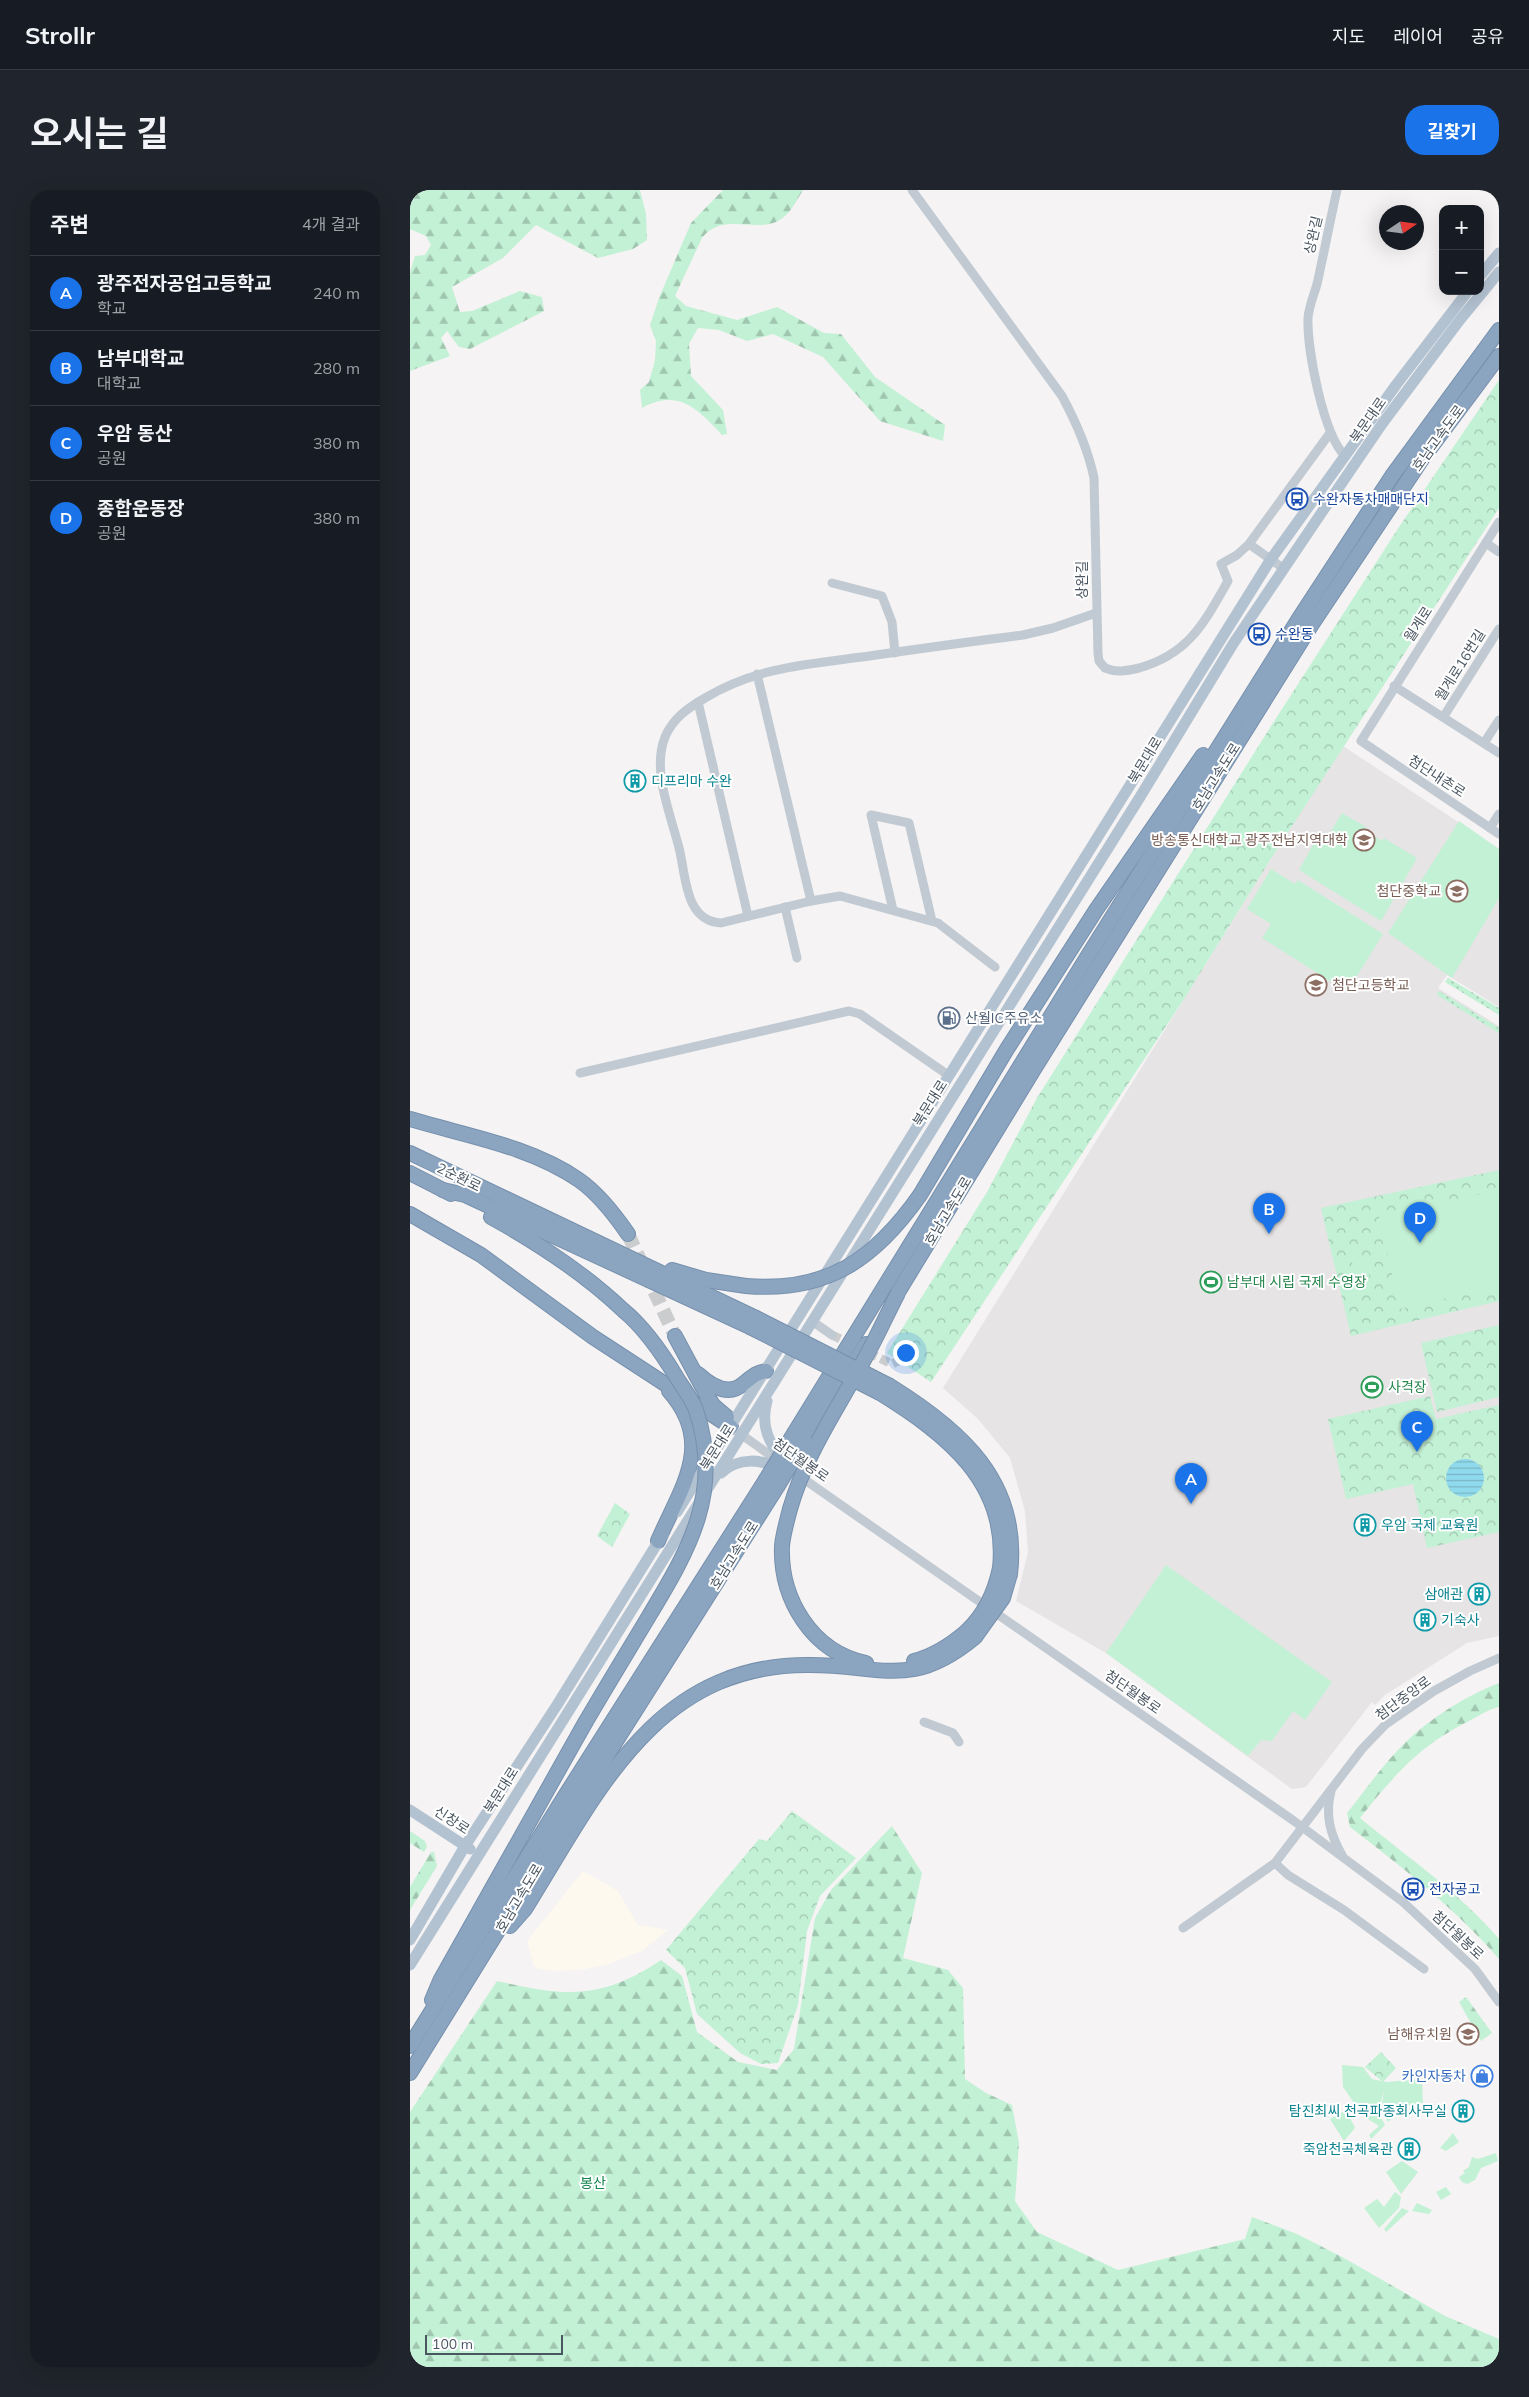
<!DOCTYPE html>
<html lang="ko">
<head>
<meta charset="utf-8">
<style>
	:root { --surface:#171b24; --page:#20242c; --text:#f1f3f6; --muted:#9ea1a6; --line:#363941; --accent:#1a73e8 }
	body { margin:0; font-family:Mulish,"Noto Sans KR",sans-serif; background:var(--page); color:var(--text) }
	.controls { position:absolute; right:15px; top:15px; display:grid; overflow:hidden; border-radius:10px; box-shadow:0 5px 20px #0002 }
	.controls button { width:45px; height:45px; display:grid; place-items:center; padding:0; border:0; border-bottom:1px solid var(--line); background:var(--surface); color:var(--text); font:25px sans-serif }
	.compass { position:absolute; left:969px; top:15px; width:45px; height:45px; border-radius:50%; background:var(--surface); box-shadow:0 5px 20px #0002; rotate:77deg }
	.scale { position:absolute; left:15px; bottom:12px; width:138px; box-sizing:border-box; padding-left:5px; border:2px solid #4a5661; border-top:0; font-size:14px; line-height:18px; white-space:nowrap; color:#4a5661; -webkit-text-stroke:4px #fff; paint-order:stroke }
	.you { position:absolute; left:495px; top:1162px; width:18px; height:18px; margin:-12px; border:4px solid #fff; border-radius:50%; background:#1a73e8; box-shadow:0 0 0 8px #1a73e833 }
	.badge { display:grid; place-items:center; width:32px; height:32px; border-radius:50%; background:var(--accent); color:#fff; font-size:16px; font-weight:700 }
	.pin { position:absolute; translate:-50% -41px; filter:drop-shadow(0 1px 2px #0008) }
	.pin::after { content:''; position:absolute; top:26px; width:18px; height:15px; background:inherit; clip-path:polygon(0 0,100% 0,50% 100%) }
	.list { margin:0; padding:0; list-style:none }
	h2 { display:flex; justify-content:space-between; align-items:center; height:65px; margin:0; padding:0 20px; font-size:21px }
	h2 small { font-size:16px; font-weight:400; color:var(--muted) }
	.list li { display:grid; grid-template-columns:32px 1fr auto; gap:15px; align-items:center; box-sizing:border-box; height:75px; padding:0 20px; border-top:1px solid var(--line) }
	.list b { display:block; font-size:19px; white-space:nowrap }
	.list p { margin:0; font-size:16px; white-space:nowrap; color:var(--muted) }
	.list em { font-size:16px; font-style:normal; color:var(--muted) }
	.map { position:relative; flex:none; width:1089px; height:2177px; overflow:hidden; border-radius:20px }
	header { display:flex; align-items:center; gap:30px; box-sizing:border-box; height:70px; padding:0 25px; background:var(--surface); border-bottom:1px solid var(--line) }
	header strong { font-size:24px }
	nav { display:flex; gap:28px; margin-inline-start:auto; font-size:18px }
	.intro { display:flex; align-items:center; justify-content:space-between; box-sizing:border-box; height:120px; padding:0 30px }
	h1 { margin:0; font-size:35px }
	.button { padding:12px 22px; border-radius:20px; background:var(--accent); color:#fff; font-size:18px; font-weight:700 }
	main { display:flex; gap:30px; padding:0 30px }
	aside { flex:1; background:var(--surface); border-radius:20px; box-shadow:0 5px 20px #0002 }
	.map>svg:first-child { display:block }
	.commercial { fill:#fdf9ef }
	.education { fill:#e6e4e5 }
	.grass { fill:url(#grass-dots) }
	.forest { fill:url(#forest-firs) }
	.park { fill:url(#park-crowns) }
	.garden { fill:#c3f1d5 }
	.water { fill:url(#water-rules) }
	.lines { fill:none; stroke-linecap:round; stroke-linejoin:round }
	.minor-tunnel { stroke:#caccce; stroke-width:9; stroke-dasharray:9 4.5; stroke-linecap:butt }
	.highway-tunnel { stroke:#caccce; stroke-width:14; stroke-dasharray:14 7; stroke-linecap:butt }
	.highway-casing { stroke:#7690ad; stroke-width:16 }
	.minor { stroke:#c1cad2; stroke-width:9 }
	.major { stroke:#b3c2d1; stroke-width:11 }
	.highway { stroke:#8ba5c1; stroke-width:14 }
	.highway-bridge-casing { stroke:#7690ad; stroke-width:16; stroke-linecap:butt }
	.highway-bridge { stroke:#8ba5c1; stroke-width:14 }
	.labels { text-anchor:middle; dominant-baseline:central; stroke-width:4; stroke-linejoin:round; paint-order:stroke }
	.street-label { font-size:14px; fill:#4a5661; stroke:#fff }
	.transit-label { font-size:14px; fill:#164399; stroke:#fff; text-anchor:start }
	.culture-label { font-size:14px; fill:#0d838f; stroke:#fff; text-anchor:start }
	.education-label { font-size:14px; fill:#785e54; stroke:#fff; text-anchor:end }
	.service-label { font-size:14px; fill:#4e5e75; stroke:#fff; text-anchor:start }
	.leisure-label { font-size:14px; fill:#27864d; stroke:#fff; text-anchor:start }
	.shop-label { font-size:14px; fill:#366cbe; stroke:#fff; text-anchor:end }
	.park-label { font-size:14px; fill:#17864f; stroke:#fff }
</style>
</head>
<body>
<header>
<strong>Strollr</strong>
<nav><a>지도</a><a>레이어</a><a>공유</a></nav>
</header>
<div class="intro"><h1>오시는 길</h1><a class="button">길찾기</a></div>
<main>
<aside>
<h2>주변<small>4개 결과</small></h2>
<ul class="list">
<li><span class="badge">A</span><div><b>광주전자공업고등학교</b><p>학교</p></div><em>240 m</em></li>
<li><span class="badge">B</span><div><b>남부대학교</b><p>대학교</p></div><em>280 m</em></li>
<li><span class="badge">C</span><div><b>우암 동산</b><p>공원</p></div><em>380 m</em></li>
<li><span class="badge">D</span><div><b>종합운동장</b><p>공원</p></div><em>380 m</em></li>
</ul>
</aside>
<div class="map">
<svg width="1089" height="2177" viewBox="0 0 1089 2177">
	<defs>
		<pattern id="grass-dots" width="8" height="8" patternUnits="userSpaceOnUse" patternTransform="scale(1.25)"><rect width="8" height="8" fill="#c3f1d5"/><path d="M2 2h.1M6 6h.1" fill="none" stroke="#a0c6b0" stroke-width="1.8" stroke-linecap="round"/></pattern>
		<pattern id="forest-firs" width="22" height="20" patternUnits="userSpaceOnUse" patternTransform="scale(1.25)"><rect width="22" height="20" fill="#c3f1d5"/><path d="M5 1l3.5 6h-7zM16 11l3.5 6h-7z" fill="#a0c6b0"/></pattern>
		<pattern id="park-crowns" width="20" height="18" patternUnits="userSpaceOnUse" patternTransform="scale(1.25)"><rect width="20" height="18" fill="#c3f1d5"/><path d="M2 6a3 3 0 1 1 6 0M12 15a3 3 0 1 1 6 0" fill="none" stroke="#a0c6b0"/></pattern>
		<pattern id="water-rules" width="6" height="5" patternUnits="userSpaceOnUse" patternTransform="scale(1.25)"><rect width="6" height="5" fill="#90daee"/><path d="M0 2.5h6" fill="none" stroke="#78b4c4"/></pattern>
	</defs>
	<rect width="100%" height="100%" fill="#f5f3f3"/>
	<path class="commercial" d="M173,1681L208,1701L228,1735L258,1740L232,1761L199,1774L176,1779L148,1781L128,1779L124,1776L117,1751Z"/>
	<path class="education" d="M933,556L1089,659V817L1037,785L1028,798L1089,836V1446L1057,1453L975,1505L965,1515L962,1512L896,1597L882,1599L696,1463L606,1411L618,1362L615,1321L600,1268L568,1229L533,1198L860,670Z"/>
	<g class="grass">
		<path d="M1038,788L1089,818V825L1035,792Z"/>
		<path d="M1029,801L1089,838V843L1027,805Z"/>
	</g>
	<g class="forest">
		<path d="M0,0H230L236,24L237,50L223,59L188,68L126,35L93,68L42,97L50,122L62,121L110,101L132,107L134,121L60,159L49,157L37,141L31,148L40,166L0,181V82L5,66L15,65L21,55L16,46L0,39Z"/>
		<path d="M313,0H393C388,8 382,20 375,26C351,48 315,19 292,48L265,106L276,116L327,130L367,117L414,143L431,144L465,187L535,235L533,251L470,231L413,167L363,144L337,151L309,140L288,138L279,154L281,186L313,220L317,244L312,245C288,219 268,198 232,218L230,200L239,192L245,170L246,151L240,135L249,108L281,33Z"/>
		<path d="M1089,1493V1517C1079,1519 1070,1525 1061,1530C1010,1555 985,1584 950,1628C997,1667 1049,1702 1089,1749V1769C1045,1718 993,1678 940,1637L937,1623C954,1602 969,1580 988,1560C1014,1532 1053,1507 1089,1493Z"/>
		<path d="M482,1636L512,1683L493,1768L538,1780L553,1798L555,1889L576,1903L602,1915L609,1953L605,2011L627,2042L708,2080L835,2049L842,2027L887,2044L934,2068L1035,2126L1089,2149V2177H0V1922L87,1791C155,1806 190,1811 251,1770L272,1786L287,1842L328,1872L367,1880L384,1859L405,1728L421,1700Z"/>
		<path d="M0,1641L15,1651L17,1657L14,1662L0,1653Z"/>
		<path d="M21,1662H24L27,1676L0,1720V1697Z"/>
		<path d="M1056,1807L1082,1843L1071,1851L1049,1812Z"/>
	</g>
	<g class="park">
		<path d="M1089,190V318L860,670L774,809L521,1192L477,1163L577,1002L627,908L863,533L987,340Z"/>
		<path d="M1089,980V1111L941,1146L911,1018Z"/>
		<path d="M1089,1135V1207L1027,1222L1011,1153Z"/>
		<path d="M1020,1206L1026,1229L1089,1215V1342L1017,1358L1003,1294L936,1309L918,1229Z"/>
		<path d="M205,1313L220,1324L202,1357L187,1346Z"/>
		<path d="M382,1621L446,1668L410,1706L397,1741L388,1815L368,1873L351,1874L330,1863L287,1824L275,1778L256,1760L349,1649L357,1651Z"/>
		<path d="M971,1862L986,1878L973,1892L955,1877Z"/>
	</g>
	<g class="garden">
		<path d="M932,623L956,637L955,641L972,651L974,648L1007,668L971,731L889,680L909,644L916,649Z"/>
		<path d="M1049,631L1089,659V708L1042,788L978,743Z"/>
		<path d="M861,679L885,694L888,690L973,744L937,802L852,748L861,734L837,719Z"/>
		<path d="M1089,1000V1096L990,1119L969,1027Z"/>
		<path d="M954,1065L960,1089L947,1092L941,1068Z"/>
		<path d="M756,1375L922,1492L895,1530L883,1521L862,1551L851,1550L838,1566L696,1463Z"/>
		<path d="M932,1875L953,1877L962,1889L976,1892L1012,1889L1013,1913L995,1916L978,1932L971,1920L974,1901L968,1922L975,1935L961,1949L959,1945L969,1936L953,1926L933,1897Z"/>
		<path d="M936,1920L945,1938L934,1951L920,1929Z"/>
		<path d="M1043,1943L1049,1952L1036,1961L1030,1958Z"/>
		<path d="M1086,1963L1088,1971L1071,1978L1065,1990L1057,1994L1052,1992L1049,1987L1055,1983L1053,1981L1059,1977L1062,1967L1068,1969Z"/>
		<path d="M992,1971L1008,1982L991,2004L976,1982Z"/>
		<path d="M1036,1997L1041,2004L1031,2010L1026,2002Z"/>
		<path d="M985,2002L991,2007L989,2018L969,2038L954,2018L967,2009L974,2017Z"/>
		<path d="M1007,2013L1022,2020L1019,2024L1002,2021Z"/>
		<path d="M992,2018L999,2021L976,2042L974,2039Z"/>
	</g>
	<circle class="water" cx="1055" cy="1288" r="19"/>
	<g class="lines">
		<path class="minor-tunnel" d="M422,1145L482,1174L501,1165"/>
		<path class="highway-tunnel" d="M218,1044L265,1146"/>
		<g class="highway-casing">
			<g id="highway">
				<path d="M0,929C56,946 120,956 169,990C189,1004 205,1025 218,1044"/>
				<path d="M0,963L344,1127"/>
				<path d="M0,983L41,1004"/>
				<path d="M33,1000L55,1005L340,1137"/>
				<path d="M510,1005L597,859L686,720L793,565"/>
				<path d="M0,1024L71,1065L183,1147L321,1237"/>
				<path d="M81,1027C128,1053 174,1083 213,1120"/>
				<path d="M262,1080L296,1090L336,1096"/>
				<path d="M482,1112L624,879L902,434L1012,269L1089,166"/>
				<path d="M265,1146L295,1202L303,1215L317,1227"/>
				<path d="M288,1184C300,1195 318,1207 333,1194C342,1187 345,1183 356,1181"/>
				<path d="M480,1196C551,1240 611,1292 600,1384"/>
				<path d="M470,1203C536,1244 599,1292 590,1378"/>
				<path d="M385,1242L676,769L890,427L982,286L1089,140"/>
				<path d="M395,1251L456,1154"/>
				<path d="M380,1319C377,1331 373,1344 372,1356C370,1409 402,1462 456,1473"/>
				<path d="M248,1351C271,1297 306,1254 259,1201"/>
				<path d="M504,1471C524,1466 542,1454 557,1441"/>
				<path d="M100,1736L115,1719C185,1607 243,1475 397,1475C470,1474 500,1501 565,1447"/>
				<path d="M22,1810L30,1791L175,1533"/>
				<path d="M0,1856L155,1606L355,1291"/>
				<path d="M0,1883L170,1608L367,1297"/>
			</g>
		</g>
		<g class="minor">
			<path d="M502,0L652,206C666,232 678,259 684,288L688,463L689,471L695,478C707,483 716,481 729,478C779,464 794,433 818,391L811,374L827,365L839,354L920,243"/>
			<path d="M927,0C920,31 914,63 907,94C904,105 899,116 898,128C897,159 913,244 935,266"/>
			<path d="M1089,332L951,551L1089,644"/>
			<path d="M1076,353L1089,362"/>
			<path d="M839,354L873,378"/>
			<path d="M422,393L472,406L482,432L485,463"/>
			<path d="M347,484L401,711"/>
			<path d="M984,496L1089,563"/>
			<path d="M288,512L338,726"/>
			<path d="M1034,526L1089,439"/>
			<path d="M1074,553L1089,530"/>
			<path d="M1080,638L1089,624"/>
			<path d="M375,717L387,768"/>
			<path d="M483,720L461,625L499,633L522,731"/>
			<path d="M585,777L528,733L430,706L401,711L311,733C276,731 276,689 270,662C262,627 241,582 255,547C263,528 278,518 295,508C350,475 405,474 466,465C515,458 564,451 613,445L643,438L686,423"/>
			<path d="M170,883L439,821L450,824L538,885"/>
			<path d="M402,1131L422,1145"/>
			<path d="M321,1237L371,1273"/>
			<path d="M388,1285L884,1631L993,1712L1065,1779L1089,1812"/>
			<path d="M514,1532L543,1543L549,1552"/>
			<path d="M921,1601C915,1625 920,1644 932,1665"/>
			<path d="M865,1673L878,1685L934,1720L1014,1779"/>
			<path d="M773,1738L865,1673L952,1559L976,1534L1024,1501L1060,1481L1089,1468"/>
		</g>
		<g class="major">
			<path d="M1070,86L1089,63"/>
			<path d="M357,1211C350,1236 359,1253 374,1272"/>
			<path d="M311,1283C329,1266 351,1270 373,1278"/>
			<path d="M267,1322L861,369L986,195L1058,101"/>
			<path d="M0,1620L60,1659"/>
			<path d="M0,1750L55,1656L147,1515L253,1344"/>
			<path d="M0,1775L730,607L823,454L912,322L972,234L1049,131L1089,82"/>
		</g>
		<use href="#highway" class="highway"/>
		<g class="highway-bridge-casing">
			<g id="highway-bridge">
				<path d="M336,1096C417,1103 465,1069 510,1005"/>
				<path d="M344,1127L480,1196"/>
				<path d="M340,1137L470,1203"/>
				<path d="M355,1291L385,1242"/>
				<path d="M367,1297L395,1251"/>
				<path d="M380,1319C396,1263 428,1218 455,1168C467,1147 477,1124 488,1103"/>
				<path d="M557,1441C575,1424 585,1402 590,1378"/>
				<path d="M565,1447L593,1408L600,1384"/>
				<path d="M175,1533C196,1497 218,1461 239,1426C280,1358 313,1301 286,1220C282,1209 273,1198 267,1188C252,1163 235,1138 213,1120"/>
			</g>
		</g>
		<use href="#highway-bridge" class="highway-bridge"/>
	</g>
	<defs>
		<g id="bus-ring" transform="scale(1.125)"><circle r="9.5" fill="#fff" stroke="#1a4fb4" stroke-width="1.5"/><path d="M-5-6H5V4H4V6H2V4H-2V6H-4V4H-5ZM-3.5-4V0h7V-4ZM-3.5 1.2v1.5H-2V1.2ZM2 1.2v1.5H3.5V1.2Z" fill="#1a4fb4"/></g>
		<g id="building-ring" transform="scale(1.125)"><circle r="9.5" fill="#fff" stroke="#0f9aa8" stroke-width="1.5"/><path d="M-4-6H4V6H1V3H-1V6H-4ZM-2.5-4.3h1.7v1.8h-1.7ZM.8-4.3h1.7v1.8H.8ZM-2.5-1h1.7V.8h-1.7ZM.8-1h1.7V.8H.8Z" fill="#0f9aa8"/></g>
		<g id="university-ring" transform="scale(1.125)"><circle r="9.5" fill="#fff" stroke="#8d6e63" stroke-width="1.5"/><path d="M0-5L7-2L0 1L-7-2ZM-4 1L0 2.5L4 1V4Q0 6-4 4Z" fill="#8d6e63"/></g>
		<g id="school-ring" transform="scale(1.125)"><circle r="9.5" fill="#fff" stroke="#8d6e63" stroke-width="1.5"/><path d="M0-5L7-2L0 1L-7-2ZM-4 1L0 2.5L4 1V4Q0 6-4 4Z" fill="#8d6e63"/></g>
		<g id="fuel-ring" transform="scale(1.125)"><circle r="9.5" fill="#fff" stroke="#5c6f8a" stroke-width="1.5"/><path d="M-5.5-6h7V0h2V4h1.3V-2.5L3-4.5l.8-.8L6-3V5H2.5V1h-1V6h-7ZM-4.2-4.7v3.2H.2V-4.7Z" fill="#5c6f8a"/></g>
		<g id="stadium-ring" transform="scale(1.125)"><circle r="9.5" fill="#fff" stroke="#2e9e5b" stroke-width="1.5"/><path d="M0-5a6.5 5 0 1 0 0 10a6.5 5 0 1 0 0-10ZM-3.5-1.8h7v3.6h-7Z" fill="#2e9e5b"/></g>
		<g id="shop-ring" transform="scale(1.125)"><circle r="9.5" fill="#fff" stroke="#3f7fe0" stroke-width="1.5"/><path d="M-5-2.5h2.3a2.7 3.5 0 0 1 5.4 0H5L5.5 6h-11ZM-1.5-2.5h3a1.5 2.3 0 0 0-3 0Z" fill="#3f7fe0"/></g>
	</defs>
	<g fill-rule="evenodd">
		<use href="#bus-ring" x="887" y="309"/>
		<use href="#bus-ring" x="849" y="444"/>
		<use href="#building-ring" x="225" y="591"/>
		<use href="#university-ring" x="954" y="650"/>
		<use href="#school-ring" x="1047" y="701"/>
		<use href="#school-ring" x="906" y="795"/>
		<use href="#fuel-ring" x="539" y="828"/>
		<use href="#stadium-ring" x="801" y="1092"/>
		<use href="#stadium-ring" x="962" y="1197"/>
		<use href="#building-ring" x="955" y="1335"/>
		<use href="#building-ring" x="1069" y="1404"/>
		<use href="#building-ring" x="1015" y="1430"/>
		<use href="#bus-ring" x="1003" y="1699"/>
		<use href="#school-ring" x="1058" y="1844"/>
		<use href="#shop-ring" x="1072" y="1886"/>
		<use href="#building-ring" x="1053" y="1921"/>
		<use href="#building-ring" x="999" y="1959"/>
	</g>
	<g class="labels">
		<g class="street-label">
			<text transform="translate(903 45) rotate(-77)">상완길</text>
			<text transform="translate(958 230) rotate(-55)">북문대로</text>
			<text transform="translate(1028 248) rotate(-54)">호남고속도로</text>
			<text transform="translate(672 390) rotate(-90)">상완길</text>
			<text transform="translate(1008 434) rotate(-57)">월계로</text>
			<text transform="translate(1050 475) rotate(-58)">월계로16번길</text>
			<text transform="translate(735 570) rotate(-59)">북문대로</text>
			<text transform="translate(1027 586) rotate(33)">첨단내촌로</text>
			<text transform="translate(806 587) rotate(-58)">호남고속도로</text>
			<text transform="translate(520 913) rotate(-58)">북문대로</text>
			<text transform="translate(49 987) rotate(26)">2순환로</text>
			<text transform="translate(538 1021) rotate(-59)">호남고속도로</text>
			<text transform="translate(307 1257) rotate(-58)">북문대로</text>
			<text transform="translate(391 1270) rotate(35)">첨단월봉로</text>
			<text transform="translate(324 1365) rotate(-58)">호남고속도로</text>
			<text transform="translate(723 1502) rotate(35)">첨단월봉로</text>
			<text transform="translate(993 1508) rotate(-36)">첨단중앙로</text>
			<text transform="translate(91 1600) rotate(-58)">북문대로</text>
			<text transform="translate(42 1630) rotate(33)">신창로</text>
			<text transform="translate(109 1708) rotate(-59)">호남고속도로</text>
			<text transform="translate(1048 1745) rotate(43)">첨단월봉로</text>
		</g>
		<g class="transit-label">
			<text x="903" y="309">수완자동차매매단지</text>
			<text x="865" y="444">수완동</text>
			<text x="1019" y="1699">전자공고</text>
		</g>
		<g class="culture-label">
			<text x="241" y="591">디프리마 수완</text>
			<text x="971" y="1335">우암 국제 교육원</text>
			<text x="1053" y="1404" text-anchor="end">삼애관</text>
			<text x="1031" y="1430">기숙사</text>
			<text x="1037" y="1921" text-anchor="end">탐진최씨 천곡파종회사무실</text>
			<text x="983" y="1959" text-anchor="end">죽암천곡체육관</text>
		</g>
		<g class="education-label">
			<text x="938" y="650">방송통신대학교 광주전남지역대학</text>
			<text x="1031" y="701">첨단중학교</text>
			<text x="922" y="795" text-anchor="start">첨단고등학교</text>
			<text x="1042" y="1844">남해유치원</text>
		</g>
		<g class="service-label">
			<text x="555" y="828">산월IC주유소</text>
		</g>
		<g class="leisure-label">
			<text x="817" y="1092">남부대 시립 국제 수영장</text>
			<text x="978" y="1197">사격장</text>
		</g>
		<g class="shop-label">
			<text x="1056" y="1886">카인자동차</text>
		</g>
		<g class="park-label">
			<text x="183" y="1993">봉산</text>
		</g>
	</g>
</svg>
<div class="controls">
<button>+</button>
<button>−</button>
</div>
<svg class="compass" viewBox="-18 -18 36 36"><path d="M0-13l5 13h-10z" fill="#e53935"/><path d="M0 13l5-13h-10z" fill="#9ea1a6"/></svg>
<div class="scale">100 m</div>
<div class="you"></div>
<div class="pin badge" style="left:781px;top:1314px">A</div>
<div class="pin badge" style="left:859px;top:1044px">B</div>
<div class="pin badge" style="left:1007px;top:1262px">C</div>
<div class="pin badge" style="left:1010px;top:1053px">D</div>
</div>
</main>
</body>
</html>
